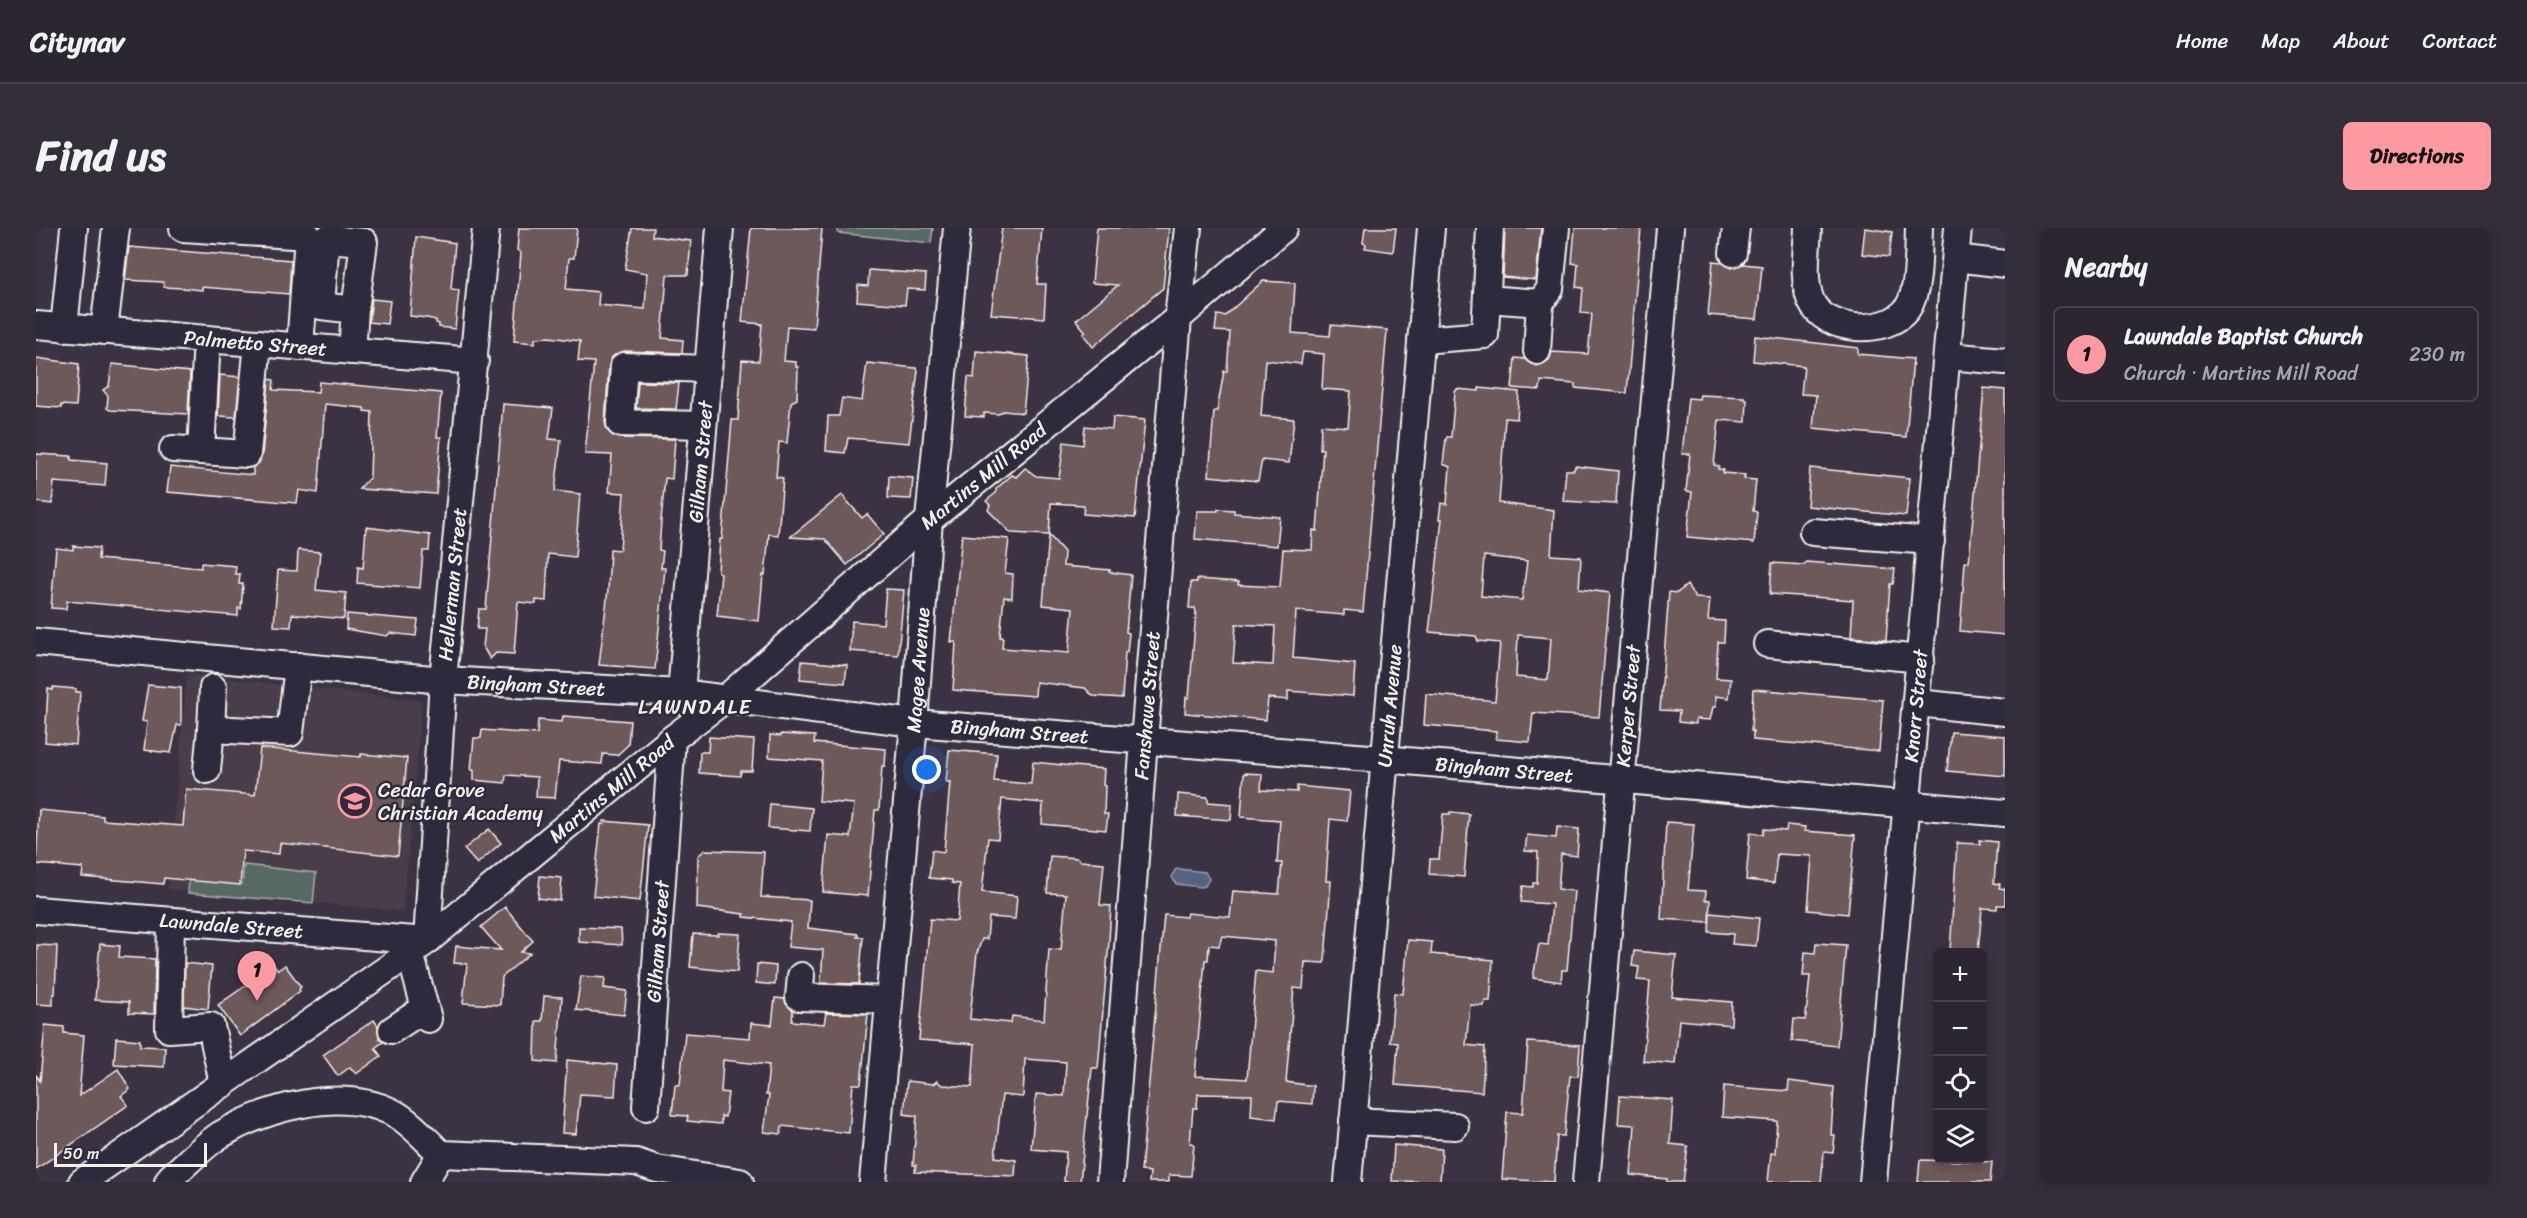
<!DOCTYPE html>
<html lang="en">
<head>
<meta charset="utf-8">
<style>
	:root { --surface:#2c2632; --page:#342e3a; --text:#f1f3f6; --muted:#a6a5ac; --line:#48434d; --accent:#ff9aa2 }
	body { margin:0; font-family:Sriracha,sans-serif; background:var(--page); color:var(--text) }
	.controls { position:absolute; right:18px; bottom:18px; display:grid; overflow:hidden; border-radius:9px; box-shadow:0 3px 9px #0003 }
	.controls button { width:54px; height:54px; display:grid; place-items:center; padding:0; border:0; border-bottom:2px solid var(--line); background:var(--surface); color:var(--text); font:30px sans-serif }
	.scale { position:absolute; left:18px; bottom:15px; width:153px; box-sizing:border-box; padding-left:6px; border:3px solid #f4f1e8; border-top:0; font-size:16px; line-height:21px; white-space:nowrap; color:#f4f1e8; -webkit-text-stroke:4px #2f2a3d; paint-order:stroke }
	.you { position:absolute; left:891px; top:542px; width:21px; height:21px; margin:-15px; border:4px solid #fff; border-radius:50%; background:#1a73e8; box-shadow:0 0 0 9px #1a73e833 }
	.badge { display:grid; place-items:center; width:39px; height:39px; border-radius:50%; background:var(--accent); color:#111; font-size:20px; font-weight:700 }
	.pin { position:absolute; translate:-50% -50px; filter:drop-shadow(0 2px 3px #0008) }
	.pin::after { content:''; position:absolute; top:32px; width:21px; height:18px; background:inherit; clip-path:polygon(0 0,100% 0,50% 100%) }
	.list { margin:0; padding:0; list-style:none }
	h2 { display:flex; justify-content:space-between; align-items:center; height:78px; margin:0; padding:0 24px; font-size:26px }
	h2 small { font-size:20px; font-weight:400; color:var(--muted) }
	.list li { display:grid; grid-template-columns:39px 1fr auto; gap:18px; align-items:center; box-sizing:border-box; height:96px; margin:0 12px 12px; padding:0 12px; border:2px solid var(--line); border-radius:9px }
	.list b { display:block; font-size:22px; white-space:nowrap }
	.list p { margin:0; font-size:20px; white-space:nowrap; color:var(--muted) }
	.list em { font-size:20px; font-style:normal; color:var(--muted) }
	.icon { flex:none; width:33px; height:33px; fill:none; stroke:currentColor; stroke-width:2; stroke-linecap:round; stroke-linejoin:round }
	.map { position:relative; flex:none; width:1969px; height:954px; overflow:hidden; border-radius:9px }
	header { display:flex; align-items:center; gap:36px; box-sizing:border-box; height:84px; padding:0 30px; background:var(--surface); border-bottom:2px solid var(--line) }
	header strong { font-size:28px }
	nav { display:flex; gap:33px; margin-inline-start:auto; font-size:21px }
	.intro { display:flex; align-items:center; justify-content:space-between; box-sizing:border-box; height:144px; padding:0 36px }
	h1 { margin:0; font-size:42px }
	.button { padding:15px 27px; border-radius:9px; background:var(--accent); color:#111; font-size:21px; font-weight:700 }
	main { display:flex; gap:36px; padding:0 36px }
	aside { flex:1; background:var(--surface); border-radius:9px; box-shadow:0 3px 9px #0003 }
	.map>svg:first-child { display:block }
	.built { fill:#4a3e4a }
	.green { fill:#576b64; stroke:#a6aea6; stroke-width:1.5 }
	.water { fill:#576480; stroke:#969caa; stroke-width:1.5 }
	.building { fill:#6d595a; stroke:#f4f1e8; stroke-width:1.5; fill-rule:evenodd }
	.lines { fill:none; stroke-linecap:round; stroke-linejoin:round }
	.minor-casing { stroke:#f4f1e8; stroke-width:30 }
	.minor { stroke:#2f2a3d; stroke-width:26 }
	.labels { text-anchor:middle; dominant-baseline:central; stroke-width:5; stroke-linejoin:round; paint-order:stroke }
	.street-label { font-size:20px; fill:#f4f1e8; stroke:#2f2a3d }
	.poi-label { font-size:20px; fill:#f4f1e8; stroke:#2f2a3d; text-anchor:start }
	.neighbourhood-label { font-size:21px; letter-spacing:1.5px; fill:#f4f1e8; stroke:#2f2a3d }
</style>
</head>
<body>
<header>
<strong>Citynav</strong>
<nav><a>Home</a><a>Map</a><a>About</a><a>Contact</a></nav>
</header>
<div class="intro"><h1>Find us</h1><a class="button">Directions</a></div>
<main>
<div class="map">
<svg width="1969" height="954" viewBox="0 0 1969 954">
	<rect width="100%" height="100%" fill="#3b3343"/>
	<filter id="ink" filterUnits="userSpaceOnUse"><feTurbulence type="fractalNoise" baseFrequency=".0167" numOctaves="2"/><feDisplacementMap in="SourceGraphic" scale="12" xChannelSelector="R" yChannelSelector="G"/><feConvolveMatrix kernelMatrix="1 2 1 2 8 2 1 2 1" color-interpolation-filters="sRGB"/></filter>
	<g filter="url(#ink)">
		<path class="built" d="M151,446L386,473L367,683L132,661Z"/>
		<g class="green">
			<path d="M802,0H897L895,15L802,5Z"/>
			<path d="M208,637L280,645L277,675L152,665L153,651L206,656Z"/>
		</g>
		<path class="water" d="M1143,641L1169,644L1173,651L1169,658L1165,659L1140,656L1136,649L1139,642Z"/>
		<g class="building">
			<path d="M483,0H541L538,30H533L530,61L563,64L562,77L609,81L611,45L589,41L596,0H617L616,8L655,13L652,47H631L626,110L647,112L646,125L588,123L576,129L573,137L569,194L571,202L577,208L584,210L639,211L636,251L629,250L625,293L623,322L627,323L625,340H629L619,441L563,437L572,362L574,321L584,322L588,265L573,264L576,227L549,226L558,134L542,133L544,113L513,109L499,110V115L478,113L485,25L481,22Z"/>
			<path d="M715,0H786L778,100L751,98L748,133L760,134V139H762L761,171L755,174L751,215L743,214L740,249L747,250L742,307L733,306L729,347H727L723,393L681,388L685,345L682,344L684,311H686L696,192H702L706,132L723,133L726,96L706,94Z"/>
			<path d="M966,0H1006L1001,56H1010L1008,90L955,86Z"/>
			<path d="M1061,0H1133L1127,60L1057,119L1047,106L1050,104L1040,92L1082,57L1056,55Z"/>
			<path d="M1329,0H1360L1357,24L1329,20L1330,16L1327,15Z"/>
			<path d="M1469,0H1505L1500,52L1467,49Z"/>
			<path d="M1539,0H1605L1591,165L1539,160V156L1505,153L1504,162L1476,160L1479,130L1489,131L1501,138L1513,132L1516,124L1552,126L1556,86L1545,85L1547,60L1540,59L1542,36L1536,35Z"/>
			<path d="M1829,0L1856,4L1853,29L1826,26Z"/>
			<path d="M380,9L419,15L415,61L423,62L419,101L403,99V96L400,95V92L391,90L374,88Z"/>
			<path d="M93,19L255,32L253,66L166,59V62L146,60L128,59L127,54L89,52Z"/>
			<path d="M1677,33L1685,34L1696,40L1707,36L1726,38L1721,91L1672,87Z"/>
			<path d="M833,42L890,46L889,62L871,61L869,77L821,73L822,57L832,58Z"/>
			<path d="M1227,53L1259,55L1256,105L1294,108L1295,97L1351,102L1327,384L1308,382V387L1260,383L1257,430L1319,436L1317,468L1252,463V472L1232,470L1230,492L1149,485L1150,469L1153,470L1160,384L1159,380H1153L1155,354H1161V351L1203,354L1202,357L1244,359L1247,321L1276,322L1277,302L1281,303L1287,221H1284L1285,197L1312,199L1315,163L1286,161L1288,126L1267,124L1265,136L1229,132L1225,188L1258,191L1253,235L1226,232L1222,253L1173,248L1178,183H1181L1188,143H1191L1194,104L1179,103L1181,87L1189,88ZM1200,396L1239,398L1237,437L1197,435Z"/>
			<path d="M336,71L354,73L351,96L333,94Z"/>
			<path d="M1719,108L1822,120V126L1877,131L1870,209L1777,200L1780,167L1765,166L1768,138L1717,133Z"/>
			<path d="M940,123L993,128L987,185L967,183L963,186L948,185V189L929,188L932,149L938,150Z"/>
			<path d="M0,130L43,136L40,178L25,177V180L0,178Z"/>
			<path d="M831,135L880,140L882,142L873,215L812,210L809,225L790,223L792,188H803L806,170L826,173Z"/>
			<path d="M76,136L154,144L152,186L74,182L71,180L72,168L67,162L73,158Z"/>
			<path d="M184,147L204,149L200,189L182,188Z"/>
			<path d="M233,151L238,152L237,162L282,164L283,154L405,165L401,209H405L400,266L323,261L334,249L336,184L328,183V180L289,176L282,265L263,262L261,275L131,264L134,239L217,247V239L223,235L226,227Z"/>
			<path d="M602,154L643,155L640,181L600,180Z"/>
			<path d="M1443,160L1483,164L1481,191L1469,190L1463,275L1518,282L1515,327L1545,329L1543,361L1574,365L1563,489L1497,485L1494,514L1460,511V503L1388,497L1390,466L1459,473L1464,415L1442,413L1440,408L1393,404L1406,291H1403L1405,275L1411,276L1414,239L1407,236L1410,211L1411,209H1415L1419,164L1421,161L1443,163ZM1448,328L1491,333L1486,372L1445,368ZM1482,407L1515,410L1512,452L1480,449Z"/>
			<path d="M1948,160L1969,162V407L1924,403L1929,334H1933Z"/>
			<path d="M1664,167L1708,169V171H1711L1710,194L1683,192L1678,237L1683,238L1682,241L1688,242L1687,245L1709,247L1708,251L1720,252L1717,283L1721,284L1718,315L1651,309L1656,264L1650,263L1654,226H1646L1652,170L1663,171Z"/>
			<path d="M467,176L517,180L513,211L525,212L519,263L544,266L539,329L512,326L510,373L500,372V376L482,374L478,426L460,425L454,431L447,419L449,401H441L443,381H450Z"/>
			<path d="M1077,189L1109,192L1099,290L1047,286L1048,277L1015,275L1013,307L1028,324L1027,338L1074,342L1073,344L1095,347L1090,404L1093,405L1091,424H1089L1086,470L1057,468L1049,460L1000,454L999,468L917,462L920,414H915L926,307L973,311L969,345L977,346L976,370L968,369L964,409H967L966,420L1033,425L1037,380L1007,377L1013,307L975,305L952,282L954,277L950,273L960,265V261L976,247L980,249L989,240L1000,248L1023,250L1028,214L1047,217L1049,198L1076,201Z"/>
			<path d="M0,226L35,228V232L71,235L69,258L18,254L16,276L0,274Z"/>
			<path d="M1539,238L1582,243L1580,276L1527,273L1530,242H1538Z"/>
			<path d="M1774,240L1874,250L1870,288L1771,278Z"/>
			<path d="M853,248L877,250L875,271L852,270Z"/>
			<path d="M806,267L826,290L831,286L848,306L811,337L789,311L754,309Z"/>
			<path d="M1182,281L1198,282V285L1244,289L1241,318L1159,311L1161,283H1182Z"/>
			<path d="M330,299L394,307L393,323H387L384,360L321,355L322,339L327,340Z"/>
			<path d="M37,318L63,320L62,331L165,340V335L200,338L199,346H204L203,356H207L205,381L202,380V388L31,373L30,381L15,380L20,320L37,322Z"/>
			<path d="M262,322L284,324L280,362L310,365L308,391L256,386L255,399L238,398L242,342L261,343Z"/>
			<path d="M1770,334L1859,341L1857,356H1854L1850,412L1815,409L1817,372L1734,366L1736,335L1769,337Z"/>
			<path d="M1651,357L1659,370L1674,371L1672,392L1689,393L1688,414H1682L1680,450L1695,451L1693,470L1680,468V479H1677L1674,492L1660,491V496L1642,494L1643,483L1624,482L1633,364L1641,365Z"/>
			<path d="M850,361L868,362L862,427L814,423L816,393L847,396Z"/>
			<path d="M311,386L382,392L380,408L354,405L351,408L310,401Z"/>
			<path d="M766,433L811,437L809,455L764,451Z"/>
			<path d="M112,457L145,460V497H141L135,525L108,522L111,494L106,493Z"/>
			<path d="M17,459L40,461V464H44L40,517L9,514L12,461L17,462Z"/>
			<path d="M1717,461L1847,472L1843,523L1717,512V503H1715Z"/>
			<path d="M527,488L594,493L592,517L581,527L567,526L566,536L523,533L519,570L500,569L501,549L470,547L469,555L438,552V542H435L438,510H445L446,502L501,506L502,492L526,494Z"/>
			<path d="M1915,504L1969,508V548L1911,543Z"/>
			<path d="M745,506L779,508L778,515L850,521L849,538H846L843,582H839L832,668L787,664L792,607L814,609L818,576L783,573L786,533L733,529L734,507L745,508Z"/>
			<path d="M673,509L718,512L716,543H705L704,548L663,545L664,524H672Z"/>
			<path d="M224,520L325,529V526L371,530L362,628L244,615L243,626L207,623L204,657L128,650L127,656L46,649L47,640L0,636L3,582L67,588V592L147,598L150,561L219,567Z"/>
			<path d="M913,522L961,526L958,553L995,556L997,534L1068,541L1067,557L1069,558L1068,586H1072L1070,602L1006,596L1007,575L966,571L962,611L952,610L946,664L981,668L979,691L953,689L951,711H946L941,725L934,789V791L975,795L976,788L1008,792L1013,721L1025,722L1030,666L1011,665L1014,628L1041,630L1045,633L1068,635L1064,677L1075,678L1073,713L1062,840H1056L1044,954H1028L1030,924L995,921L1000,866L1028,868L1030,834L989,831L987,869L966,867L959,929L980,932L979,948L879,944L880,937H877L881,888L868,886L871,853L897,856L901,853L906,857L936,859L939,816L883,812L894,691L921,693L924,656L916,655V652L893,650L896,622L908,624L914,554H910Z"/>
			<path d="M1208,545L1226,546L1225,562L1261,564V558L1314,563L1311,593L1294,591L1290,653H1295L1289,732L1288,735L1269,734L1267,761L1258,760L1250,854L1277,858L1276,876L1242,873L1240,891L1215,888L1216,867L1162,866L1161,880H1157L1154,915L1158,916L1155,948L1133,947V954H1113L1114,944L1105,943L1128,687L1150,689L1151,685L1194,689L1197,663L1243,666L1246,635H1241L1244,592L1205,589ZM1186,708L1239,713L1237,745L1220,743L1211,851L1159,848L1169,732H1172L1173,717L1183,718Z"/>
			<path d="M1142,566L1172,569V574L1196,576L1195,592L1141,588Z"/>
			<path d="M734,576L776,580L774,603L732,600Z"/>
			<path d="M1414,584L1433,586L1428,649L1393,646L1394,631H1403L1407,586H1414Z"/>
			<path d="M568,593L612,597L604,673L557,668L565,596H568Z"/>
			<path d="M1630,594L1658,596L1652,662L1670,663L1669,672H1674L1673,694L1625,691Z"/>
			<path d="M1751,597L1769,599L1768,603L1819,607L1812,686L1772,682L1776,628L1741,626L1738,655L1710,652L1714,605L1727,606L1728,601L1750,603Z"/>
			<path d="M1521,599L1543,601L1541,628L1525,626L1522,661L1538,663L1531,742H1526L1525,754L1497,750L1503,716L1512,717L1516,676L1485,674L1487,658L1497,659V655H1501L1502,624L1489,623L1491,607L1520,610Z"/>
			<path d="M453,601L465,615L441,636L428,621Z"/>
			<path d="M1943,612L1961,614L1958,655L1964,656L1963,660L1969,661V677H1961V681L1946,680L1942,724H1914L1921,615L1944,616Z"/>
			<path d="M669,622L728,624L725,669L774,672L772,700L822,706L821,709H827L823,756L785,755L787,722L752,719L755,694L708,689V686L661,680L662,628Z"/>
			<path d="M504,648L526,650L524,673L502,670Z"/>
			<path d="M469,679L497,713L485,724L494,725L466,749L464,777L427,775L431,736L418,735L420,718L465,722L445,699Z"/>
			<path d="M1674,685L1723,690L1720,718L1696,716L1697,706L1673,704Z"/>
			<path d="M543,699L585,701L586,717L543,714Z"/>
			<path d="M682,705L704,706L701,744L654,739L657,706L682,707Z"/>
			<path d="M1372,712L1396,714L1395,726L1457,732L1454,773H1449L1448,778L1434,777L1430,817L1449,819L1446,864L1359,857L1362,815L1354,814L1358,765L1367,766Z"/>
			<path d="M1780,715L1810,717L1801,818L1756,813L1758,791L1769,792L1770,787L1774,748H1767L1769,724L1779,725Z"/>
			<path d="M64,716L84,718L83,729L119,731L118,786L93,785V774L59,772Z"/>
			<path d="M1,717L21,718L19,766H17V777L0,776Z"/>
			<path d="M1598,723L1640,727L1636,769L1696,774L1695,797L1643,792L1639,836L1607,833L1614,753L1601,752L1603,739L1596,738Z"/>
			<path d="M149,735L176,738L172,781L148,778Z"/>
			<path d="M721,736L740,738L739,757L720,755Z"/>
			<path d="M249,737L265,759L263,761L264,763L204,808L182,777L238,738L242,742Z"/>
			<path d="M545,748L569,750L568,760L591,763L588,787L540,782Z"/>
			<path d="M508,768L526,769L521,835L499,833L500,793H506Z"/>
			<path d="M739,770L749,771L750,776L757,782L756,793L788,796L790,785L832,786L825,856H817L813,905L746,898L745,906L728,904L733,867H730L733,837L687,832L685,864L692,865L689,889L685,888V896L651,893L652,888L636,887L639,857H644L649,805L714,810L715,795L736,797Z"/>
			<path d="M338,792L342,798L343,810L347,814L339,820L345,828L320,846L314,839L302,848L287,827Z"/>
			<path d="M9,797L28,799V805L48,807L43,868L82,841L94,861L85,868L92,877L0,941V847L4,853Z"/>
			<path d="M80,810L104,812V818L129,819L128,839L78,836Z"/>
			<path d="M1492,814L1544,817L1542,848H1534L1528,908H1521L1518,954L1466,951L1471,884L1487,885Z"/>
			<path d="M531,832L581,837L579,868L544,866L540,906L526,905Z"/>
			<path d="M1753,853L1798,859L1795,907H1799L1797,925L1788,924L1785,954H1732L1735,925H1739L1741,893L1686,889L1688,858L1752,863Z"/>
			<path d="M1584,868L1637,872L1634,916L1652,918L1647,954H1631V951L1595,947L1599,897L1582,896Z"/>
			<path d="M1358,917L1406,921L1404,954L1356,953Z"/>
			<path d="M1884,932L1956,934L1954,954H1882Z"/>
		</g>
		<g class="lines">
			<g class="minor-casing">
				<g id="minor">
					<path d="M147,0L272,8L264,119"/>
					<path d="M1772,0C1771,23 1766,51 1775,73C1789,105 1851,108 1871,81C1884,63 1882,23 1883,0"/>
					<path d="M1697,25L1700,0"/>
					<path d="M1920,30L1969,36"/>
					<path d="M1451,71L1504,75L1501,123"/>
					<path d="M1504,75L1514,61L1520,0"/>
					<path id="s1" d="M0,97L439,133"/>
					<path d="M28,100L38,0"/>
					<path d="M68,103L80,0"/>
					<path d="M171,111L165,223L211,226L222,115"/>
					<path d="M1385,112L1449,107L1454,0"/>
					<path d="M316,123L319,82L285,78L290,11L328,14L319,82"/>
					<path d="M1911,128L1969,133"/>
					<path d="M667,197L584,195L588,138L672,141"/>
					<path d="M137,221L165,223"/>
					<path d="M1777,304L1895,313"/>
					<path id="s2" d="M0,414L407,452L645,465L878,495L1347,531L1969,585"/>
					<path d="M1731,416L1885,431"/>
					<path d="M177,460L175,501L254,505L262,438"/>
					<path id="s3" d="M645,465L684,0"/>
					<path d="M1881,475L1969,484"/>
					<path d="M171,542L175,501"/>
					<path id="s4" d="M0,682L391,713L407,452L450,0"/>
					<path d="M135,693L133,801L175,798L187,856"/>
					<path d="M374,725L392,791"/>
					<path d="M765,748L763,769L853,772"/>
					<path d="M356,802L389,780"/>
					<path id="s5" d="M610,879L636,511"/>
					<path d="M1317,893L1419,898"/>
					<path d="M405,926L600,934L621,941L704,954"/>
					<path id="s6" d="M46,954L391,713L636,511L689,471L893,292L1142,90L1248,0"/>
					<path d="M132,954L135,949C151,935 167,918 184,907C231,879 304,859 356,884C374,893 390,912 405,926L388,954"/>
					<path id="s7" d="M837,954L878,495L893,292L921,0"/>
					<path id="s8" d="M1074,954L1108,513L1142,90L1152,0"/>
					<path id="s9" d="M1312,954L1395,0"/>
					<path id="s10" d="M1550,954L1634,0"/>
					<path id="s11" d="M1837,954L1922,0"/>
				</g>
			</g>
			<use href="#minor" class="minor"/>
		</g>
	</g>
	<defs>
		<g id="school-ring" transform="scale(1.725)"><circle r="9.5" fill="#2f2a3d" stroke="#ff9aa2" stroke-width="1.5"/><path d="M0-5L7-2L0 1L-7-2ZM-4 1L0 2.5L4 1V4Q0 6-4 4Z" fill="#ff9aa2"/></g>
	</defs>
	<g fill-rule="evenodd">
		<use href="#school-ring" x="319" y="573"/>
	</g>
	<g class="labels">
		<g class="street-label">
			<text stroke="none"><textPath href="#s1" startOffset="220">Palmetto Street</textPath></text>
			<text stroke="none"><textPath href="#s3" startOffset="232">Gilham Street</textPath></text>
			<text stroke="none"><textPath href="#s6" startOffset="1146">Martins Mill Road</textPath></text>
			<text stroke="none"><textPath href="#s4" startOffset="750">Hellerman Street</textPath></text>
			<text stroke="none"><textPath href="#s7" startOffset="514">Magee Avenue</textPath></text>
			<text stroke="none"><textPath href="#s2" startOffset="502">Bingham Street</textPath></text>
			<text stroke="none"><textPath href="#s8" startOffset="478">Fanshawe Street</textPath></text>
			<text stroke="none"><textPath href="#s9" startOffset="478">Unruh Avenue</textPath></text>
			<text stroke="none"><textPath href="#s10" startOffset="478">Kerper Street</textPath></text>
			<text stroke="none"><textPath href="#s11" startOffset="478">Knorr Street</textPath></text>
			<text stroke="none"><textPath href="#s2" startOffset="988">Bingham Street</textPath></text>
			<text stroke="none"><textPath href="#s2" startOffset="1474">Bingham Street</textPath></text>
			<text stroke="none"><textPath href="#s6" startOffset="660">Martins Mill Road</textPath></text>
			<text stroke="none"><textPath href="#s4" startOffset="196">Lawndale Street</textPath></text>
			<text stroke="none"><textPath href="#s5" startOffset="166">Gilham Street</textPath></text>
		</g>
		<g class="poi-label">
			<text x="342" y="562">Cedar Grove<tspan x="342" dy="23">Christian Academy</tspan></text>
		</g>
		<g class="neighbourhood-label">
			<text x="659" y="479">LAWNDALE</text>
		</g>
	</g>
</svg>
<div class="controls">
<button>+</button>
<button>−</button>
<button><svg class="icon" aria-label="locate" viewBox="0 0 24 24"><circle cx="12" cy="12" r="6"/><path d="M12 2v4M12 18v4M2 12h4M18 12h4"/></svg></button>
<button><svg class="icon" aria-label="layers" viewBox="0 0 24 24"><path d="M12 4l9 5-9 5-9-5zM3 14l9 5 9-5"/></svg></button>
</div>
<div class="scale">50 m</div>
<div class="you"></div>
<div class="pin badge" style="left:221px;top:773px">1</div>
</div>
<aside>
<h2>Nearby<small></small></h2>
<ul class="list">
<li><span class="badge">1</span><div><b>Lawndale Baptist Church</b><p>Church · Martins Mill Road</p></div><em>230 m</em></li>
</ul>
</aside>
</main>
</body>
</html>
